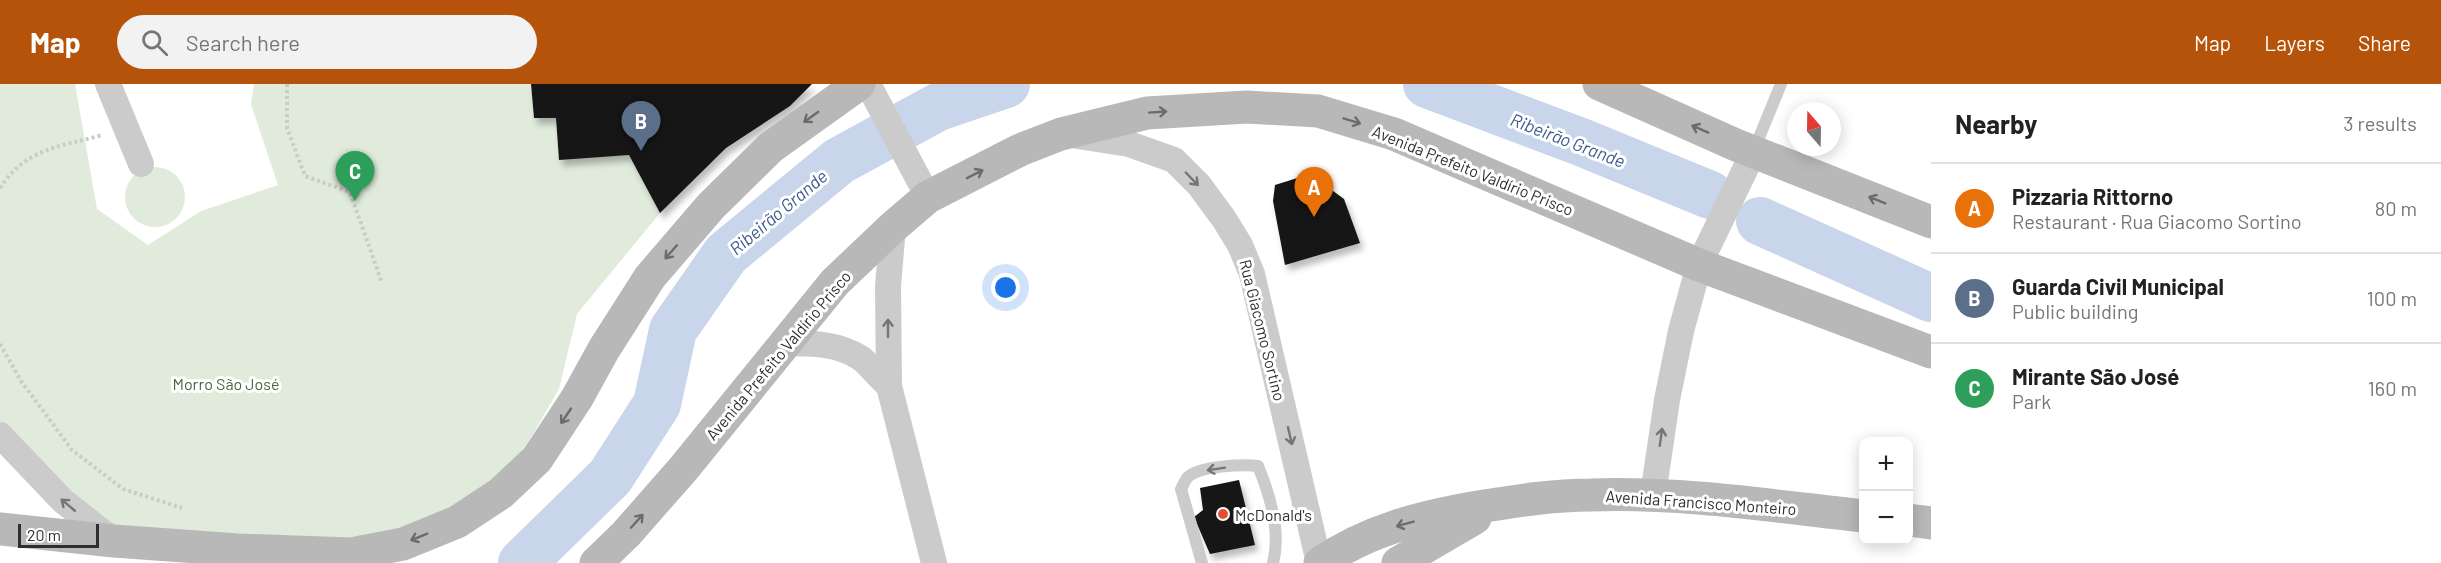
<!DOCTYPE html>
<html lang="en">
<head>
<meta charset="utf-8">
<style>
	:root { --surface:#fff; --page:#f2f2f2; --text:#222; --muted:#767676; --line:#e0e0e0; --accent:#b45309 }
	body { margin:0; font-family:Barlow,sans-serif; background:var(--page); color:var(--text) }
	.controls { position:absolute; right:18px; bottom:18px; display:grid; overflow:hidden; border-radius:12px; box-shadow:0 3px 15px #0003 }
	.controls button { width:54px; height:54px; display:grid; place-items:center; padding:0; border:0; border-bottom:2px solid var(--line); background:var(--surface); color:var(--text); font:30px sans-serif }
	.compass { position:absolute; left:1787px; top:18px; width:54px; height:54px; border-radius:50%; background:var(--surface); box-shadow:0 3px 15px #0003; rotate:340deg }
	.scale { position:absolute; left:18px; bottom:15px; width:81px; box-sizing:border-box; padding-left:6px; border:3px solid #2e2e2e; border-top:0; font-size:16px; line-height:21px; white-space:nowrap; color:#2e2e2e; -webkit-text-stroke:4px #fff; paint-order:stroke }
	.you { position:absolute; left:1006px; top:204px; width:21px; height:21px; margin:-15px; border:4px solid #fff; border-radius:50%; background:#1a73e8; box-shadow:0 0 0 9px #1a73e833 }
	.badge { display:grid; place-items:center; width:39px; height:39px; border-radius:50%; background:var(--accent); color:#fff; font-size:20px; font-weight:700 }
	.pin { position:absolute; translate:-50% -50px; filter:drop-shadow(0 2px 3px #0008) }
	.pin::after { content:''; position:absolute; top:32px; width:21px; height:18px; background:inherit; clip-path:polygon(0 0,100% 0,50% 100%) }
	.list { margin:0; padding:0; list-style:none }
	h2 { display:flex; justify-content:space-between; align-items:center; height:78px; margin:0; padding:0 24px; font-size:26px }
	h2 small { font-size:20px; font-weight:400; color:var(--muted) }
	.list li { display:grid; grid-template-columns:39px 1fr auto; gap:18px; align-items:center; box-sizing:border-box; height:90px; padding:0 24px; border-top:2px solid var(--line) }
	.list b { display:block; font-size:22px; white-space:nowrap }
	.list p { margin:0; font-size:20px; white-space:nowrap; color:var(--muted) }
	.list em { font-size:20px; font-style:normal; color:var(--muted) }
	.icon { flex:none; width:33px; height:33px; fill:none; stroke:currentColor; stroke-width:2; stroke-linecap:round; stroke-linejoin:round }
	.map { position:relative; flex:none; width:1931px; height:479px; overflow:hidden }
	header { display:flex; align-items:center; gap:36px; box-sizing:border-box; height:84px; padding:0 30px; background:var(--accent); color:#fff }
	header strong { font-size:28px }
	nav { display:flex; gap:33px; margin-inline-start:auto; font-size:21px }
	.search { width:420px; height:54px; background:var(--page); display:flex; align-items:center; gap:15px; box-sizing:border-box; padding:0 21px; border-radius:33px; color:var(--muted); font-size:22px }
	main { display:flex }
	aside { flex:1; background:var(--surface) }
	.map>svg:first-child { display:block }
	.green { fill:#e0ebdb }
	.lines { fill:none; stroke-linecap:round; stroke-linejoin:round }
	.river { stroke:#c8d5eb; stroke-width:48 }
	.building { fill:#151515; filter:url(#shadow) }
	.path { stroke:#cbcbcb; stroke-width:4; stroke-dasharray:3 3; stroke-linecap:butt }
	.service { stroke:#cbcbcb; stroke-width:12 }
	.minor { stroke:#cbcbcb; stroke-width:26 }
	.secondary { stroke:#b8b8b8; stroke-width:33 }
	.oneway { stroke:#6c6c6c }
	.oneway2 { stroke:#757575 }
	.poi-dot { fill:#e24f32; stroke:#fff; stroke-width:2 }
	.labels { text-anchor:middle; dominant-baseline:central; stroke-width:6; stroke-linejoin:round; paint-order:stroke }
	.street-label { font-size:16px; fill:#2e2e2e; stroke:#fff }
	.park-label { font-size:16px; fill:#46683c; stroke:#fff }
	.poi-label { font-size:16px; fill:#2e2e2e; stroke:#fff; text-anchor:start }
	.water-label { font-size:18px; font-style:italic; fill:#3d5b8e; stroke:#fff }
</style>
</head>
<body>
<header>
<strong>Map</strong>
<div class="search"><svg class="icon" aria-label="search" viewBox="0 0 24 24"><circle cx="10" cy="10" r="6"/><path d="M15 15l6 6"/></svg>Search here</div>
<nav><a>Map</a><a>Layers</a><a>Share</a></nav>
</header>
<main>
<div class="map">
<svg width="1931" height="479" viewBox="0 0 1931 479">
	<defs>
		<filter id="shadow"><feDropShadow dx="3.5" dy="6" stdDeviation="3" flood-color="#0004"/></filter>
	</defs>
	<rect width="100%" height="100%" fill="#fff"/>
	<g class="green">
		<path d="M0,0H75L97,125L148,161L201,127L278,101L251,20L254,0H531L534,34H556L559,75L629,71L660,129L577,230L559,305L526,362L499,392L397,458L133,454L88,430L0,343Z"/>
		<circle cx="155" cy="113" r="30"/>
	</g>
	<g class="lines">
		<g class="river">
			<path d="M1427,0L1581,58L1710,111"/>
			<path d="M1760,137L1931,214"/>
			<path d="M522,479L610,393L657,320L673,246L726,170L839,77L938,23L1006,0"/>
		</g>
	</g>
	<g class="building">
		<path d="M531,0H812L790,22L726,64L660,129L629,71L559,76L556,34H534Z"/>
		<path d="M1310,90L1344,115L1360,159L1285,181L1273,117L1275,101Z"/>
		<path d="M1239,396L1255,461L1210,470L1194,433L1203,426L1200,404Z"/>
	</g>
	<g class="lines">
		<g class="path">
			<path d="M287,0V44L305,92L350,108L382,199"/>
			<path d="M0,104C26,64 60,63 102,51"/>
			<path d="M0,260L21,297L72,366L123,405L182,424"/>
		</g>
		<g class="service">
			<path d="M1754,66L1781,0"/>
			<path d="M1202,479L1181,405C1183,402 1185,396 1188,393C1199,382 1243,380 1258,382C1270,411 1281,449 1273,479"/>
		</g>
		<g class="minor">
			<path d="M108,0L141,80"/>
			<path d="M868,0L928,113"/>
			<path d="M1071,51L1129,60L1174,76L1199,101L1224,135L1240,161L1252,190L1319,479"/>
			<path d="M893,143L888,202L889,302L934,479"/>
			<path d="M784,259C810,259 839,259 862,275C871,283 880,294 889,302"/>
			<path d="M0,351L63,417L114,457"/>
			<path d="M1653,411L1667,316L1681,247L1699,181L1754,67"/>
		</g>
		<g class="secondary">
			<path d="M1599,0L1736,61L1931,138"/>
			<path d="M1908,436L1931,439"/>
			<path d="M0,445L114,457L238,466L351,470L403,460L457,438L501,409L537,375L577,314L604,265L650,193L711,122L771,63L859,0"/>
			<path d="M596,479L626,450L684,384L835,198L893,143L928,113L1020,66L1061,50L1147,29L1247,23L1318,27L1394,50L1699,181L1931,268"/>
			<path d="M1320,479C1369,446 1420,433 1478,423C1515,417 1553,411 1591,411C1682,408 1773,422 1864,432"/>
			<path d="M1398,479L1475,434"/>
		</g>
	</g>
	<defs><path id="oneway-shaft" d="M-6 0H5M1.5-3L5.5 0L1.5 3" fill="none" stroke-width="1.6" stroke-linecap="round" stroke-linejoin="round" transform="scale(1.5)"/></defs>
	<g class="oneway">
		<use href="#oneway-shaft" transform="translate(1158 28) rotate(-4)"/>
		<use href="#oneway-shaft" transform="translate(811 33) rotate(144)"/>
		<use href="#oneway-shaft" transform="translate(1352 37) rotate(17)"/>
		<use href="#oneway-shaft" transform="translate(1700 45) rotate(-156)"/>
		<use href="#oneway-shaft" transform="translate(975 90) rotate(-27)"/>
		<use href="#oneway-shaft" transform="translate(1877 116) rotate(-158)"/>
		<use href="#oneway-shaft" transform="translate(671 168) rotate(131)"/>
		<use href="#oneway-shaft" transform="translate(566 332) rotate(124)"/>
		<use href="#oneway-shaft" transform="translate(637 437) rotate(-48)"/>
		<use href="#oneway-shaft" transform="translate(1405 440) rotate(165)"/>
		<use href="#oneway-shaft" transform="translate(419 453) rotate(158)"/>
	</g>
	<g class="oneway2">
		<use href="#oneway-shaft" transform="translate(1192 95) rotate(46)"/>
		<use href="#oneway-shaft" transform="translate(888 244) rotate(-90)"/>
		<use href="#oneway-shaft" transform="translate(1290 352) rotate(77)"/>
		<use href="#oneway-shaft" transform="translate(1661 353) rotate(-82)"/>
		<use href="#oneway-shaft" transform="translate(1216 385) rotate(171)"/>
		<use href="#oneway-shaft" transform="translate(68 421) rotate(-140)"/>
	</g>
	<circle class="poi-dot" cx="1223" cy="430" r="6"/>
	<g class="labels">
		<g class="street-label">
			<text transform="translate(1473 86) rotate(22)">Avenida Prefeito Valdírio Prisco</text>
			<text transform="translate(1263 246) rotate(76)">Rua Giacomo Sortino</text>
			<text transform="translate(778 271) rotate(-50)">Avenida Prefeito Valdírio Prisco</text>
			<text transform="translate(1701 418) rotate(4)">Avenida Francisco Monteiro</text>
		</g>
		<g class="park-label">
			<text x="226" y="299">Morro São José</text>
		</g>
		<g class="poi-label">
			<text x="1235" y="430">McDonald's</text>
		</g>
		<g class="water-label">
			<text transform="translate(1568 56) rotate(21)">Ribeirão Grande</text>
			<text transform="translate(778 128) rotate(-40)">Ribeirão Grande</text>
		</g>
	</g>
</svg>
<div class="controls">
<button>+</button>
<button>−</button>
</div>
<svg class="compass" viewBox="-18 -18 36 36"><path d="M0-13l5 13h-10z" fill="#e53935"/><path d="M0 13l5-13h-10z" fill="#767676"/></svg>
<div class="scale">20 m</div>
<div class="you"></div>
<div class="pin badge" style="left:1314px;top:133px;background:#e8710a">A</div>
<div class="pin badge" style="left:641px;top:67px;background:#5c6f8a">B</div>
<div class="pin badge" style="left:355px;top:117px;background:#2e9e5b">C</div>
</div>
<aside>
<h2>Nearby<small>3 results</small></h2>
<ul class="list">
<li><span class="badge" style="background:#e8710a">A</span><div><b>Pizzaria Rittorno</b><p>Restaurant · Rua Giacomo Sortino</p></div><em>80 m</em></li>
<li><span class="badge" style="background:#5c6f8a">B</span><div><b>Guarda Civil Municipal</b><p>Public building</p></div><em>100 m</em></li>
<li><span class="badge" style="background:#2e9e5b">C</span><div><b>Mirante São José</b><p>Park</p></div><em>160 m</em></li>
</ul>
</aside>
</main>
</body>
</html>
